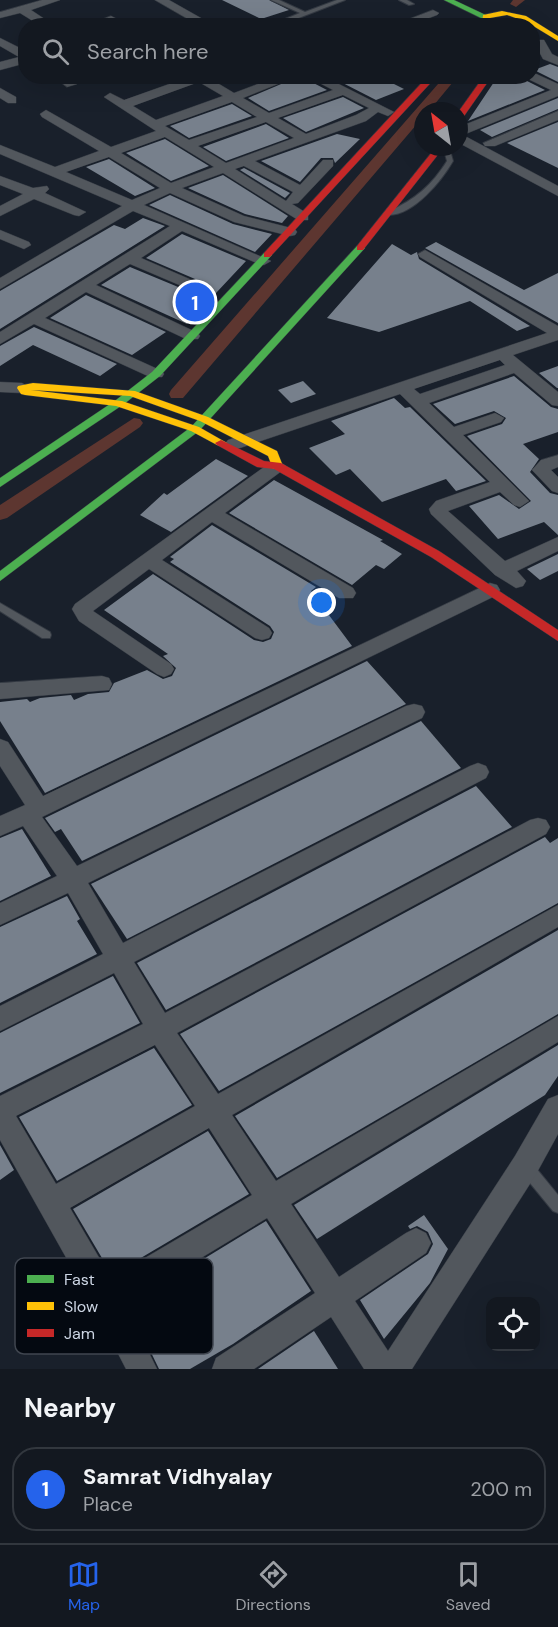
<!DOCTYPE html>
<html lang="en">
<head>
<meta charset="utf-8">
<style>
	:root { --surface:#131820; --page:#1c2129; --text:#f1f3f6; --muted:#9da0a5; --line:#32373e; --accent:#2563eb }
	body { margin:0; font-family:"DM Sans",sans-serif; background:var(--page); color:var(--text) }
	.controls { position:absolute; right:18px; bottom:18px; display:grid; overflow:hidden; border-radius:12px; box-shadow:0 6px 24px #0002 }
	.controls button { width:54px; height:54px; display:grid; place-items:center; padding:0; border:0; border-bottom:2px solid var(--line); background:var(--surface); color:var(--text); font:30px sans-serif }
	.compass { position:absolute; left:414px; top:102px; width:54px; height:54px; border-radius:50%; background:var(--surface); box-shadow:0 6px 24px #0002; rotate:329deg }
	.you { position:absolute; left:322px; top:603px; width:21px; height:21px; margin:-15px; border:4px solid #fff; border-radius:50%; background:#1a73e8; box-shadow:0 0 0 9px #1a73e833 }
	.badge { display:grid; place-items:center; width:39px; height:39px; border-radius:50%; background:var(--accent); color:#fff; font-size:20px; font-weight:700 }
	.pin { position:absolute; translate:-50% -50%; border:3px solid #fff; box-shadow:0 2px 6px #0006 }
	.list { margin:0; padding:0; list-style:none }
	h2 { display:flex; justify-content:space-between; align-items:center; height:78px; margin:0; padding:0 24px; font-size:26px }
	h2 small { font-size:20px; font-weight:400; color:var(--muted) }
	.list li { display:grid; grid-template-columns:39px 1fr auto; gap:18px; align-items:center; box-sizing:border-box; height:84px; margin:0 12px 12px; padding:0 12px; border:2px solid var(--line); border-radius:24px }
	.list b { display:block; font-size:22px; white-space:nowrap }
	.list p { margin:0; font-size:20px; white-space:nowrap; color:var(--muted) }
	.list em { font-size:20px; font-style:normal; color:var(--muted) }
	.icon { flex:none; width:33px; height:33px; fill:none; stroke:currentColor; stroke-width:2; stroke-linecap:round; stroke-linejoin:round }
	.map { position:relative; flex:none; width:558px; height:1369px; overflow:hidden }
	.search { position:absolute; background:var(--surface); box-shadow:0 6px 24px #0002; left:18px; right:18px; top:18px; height:66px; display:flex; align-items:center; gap:15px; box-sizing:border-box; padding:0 21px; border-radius:24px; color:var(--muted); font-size:22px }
	.sheet { height:174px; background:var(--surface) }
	nav { display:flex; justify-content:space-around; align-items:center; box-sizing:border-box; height:84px; border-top:2px solid var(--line); background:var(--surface); font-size:16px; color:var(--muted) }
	nav a { display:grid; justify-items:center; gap:3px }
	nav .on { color:var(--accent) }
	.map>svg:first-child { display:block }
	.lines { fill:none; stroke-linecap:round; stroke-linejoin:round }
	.canal { fill:#5d3630; fill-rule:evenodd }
	.building { fill:#77808c }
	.lane-casing { stroke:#343a43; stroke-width:2 }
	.street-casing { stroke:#343a43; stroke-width:1 }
	.fast-casing { stroke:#343a43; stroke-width:1 }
	.slow-casing { stroke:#343a43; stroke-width:1 }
	.jam-casing { stroke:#343a43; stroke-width:1 }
	.lane { fill:#52575d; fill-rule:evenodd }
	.street { fill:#52575d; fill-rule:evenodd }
	.fast { fill:#4caf50; fill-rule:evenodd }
	.slow { fill:#ffc107; fill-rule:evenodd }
	.jam { fill:#c62828; fill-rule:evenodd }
	.key { fill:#040911; stroke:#404650; stroke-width:1.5 }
	.key-label { font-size:16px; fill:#ccd5e3 }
</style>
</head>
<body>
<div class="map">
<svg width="558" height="1369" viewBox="0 0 558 1369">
	<rect width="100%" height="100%" fill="#19202b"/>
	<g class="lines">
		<g class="canal">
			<path d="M513,0H525L516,7L510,4Z"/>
			<path d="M445,76H458L429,111H423V117L183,398H171L169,394L171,390Z"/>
			<path d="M134,418L140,419L143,423L140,427L7,518L0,520V505Z"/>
		</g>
	</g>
	<g class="building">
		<path d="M222,0H269L289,10L261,19Z"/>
		<path d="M550,64L558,67V82L534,70Z"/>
		<path d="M300,76L327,90L269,111L248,98Z"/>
		<path d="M329,76H378L404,89L376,100Z"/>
		<path d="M498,76H524L527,81L545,90L468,121Z"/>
		<path d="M343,97L364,108L306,132L283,118Z"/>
		<path d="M558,98V109L492,137L480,130Z"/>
		<path d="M232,104L252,116L189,138L170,126Z"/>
		<path d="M558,122V168L507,143Z"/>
		<path d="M266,124L289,138L226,161L203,147Z"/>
		<path d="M337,134L360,139L335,163L333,158H321L300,182L261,161Z"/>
		<path d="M165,139L209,166L171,181L126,153Z"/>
		<path d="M109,159L155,188L135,196L86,167Z"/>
		<path d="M244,168L290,193L285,198L240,170Z"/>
		<path d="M223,175L288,216L282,223L245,214L188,188Z"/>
		<path d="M170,195L233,224L272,234L255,252L149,205Z"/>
		<path d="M143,218L165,226L0,329V291L114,225L125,229Z"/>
		<path d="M182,234L246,261L187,324L101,285L130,267L183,289H196L199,284L195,279L146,258Z"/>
		<path d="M436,242L524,290L558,273V323L425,248Z"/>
		<path d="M392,244L411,255L417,252L419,259L530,326L517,331L470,301L379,332L327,318Z"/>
		<path d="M86,295L166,332L132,355L50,318Z"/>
		<path d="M34,327L117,364L100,376L33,345L0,366V346Z"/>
		<path d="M558,366V388H557L539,373Z"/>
		<path d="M514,376L551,407L558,409V432L523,444L539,459L530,472L550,493L558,495V535L544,522L498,539L469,506L499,495L519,509L531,501L467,436L502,424L506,418L494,411L455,424L433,404Z"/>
		<path d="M303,381L316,394L291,403L278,390Z"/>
		<path d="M394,398L405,408L410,407L486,481L456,491L446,479L382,502L350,469L336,475L309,448L345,434L331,421Z"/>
		<path d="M216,459L248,476L171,532L140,515L164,493L167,495Z"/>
		<path d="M274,480L383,540L380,541L402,554L384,569L376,565L352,585L229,513Z"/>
		<path d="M212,525L316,587L311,591L352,646L45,793L0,721V702L27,699L30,702L40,698L71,695L74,700L88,694L109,692L114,683L147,670L163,679L172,676L176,668L163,656L168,654L104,610L153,574L254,640L263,642L271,639L274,632L270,626L170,562L174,559L170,557Z"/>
		<path d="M558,554V571L540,580L527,569Z"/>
		<path d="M367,661L406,704L82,861L61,829L55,832L45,818Z"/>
		<path d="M421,721L461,768L127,939L91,884Z"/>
		<path d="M476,786L512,827L166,1010L137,963Z"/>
		<path d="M22,829L51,876L0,901V838Z"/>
		<path d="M545,837L550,843L558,838V903L219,1091L180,1034Z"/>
		<path d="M67,896L80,919L77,921L97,954L0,1003V927Z"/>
		<path d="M558,930V1014L277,1178L235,1116Z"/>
		<path d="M113,976L140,1023L0,1093V1033Z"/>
		<path d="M558,1045V1076L545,1095L317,1239L294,1205Z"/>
		<path d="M154,1048L192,1105L57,1181L19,1117Z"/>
		<path d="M208,1131L249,1194L112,1275L73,1209Z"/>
		<path d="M0,1145L14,1170L0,1180Z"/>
		<path d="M424,1215L448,1249L430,1283L384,1339L360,1300L428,1254L433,1244L428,1232L417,1226L410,1229L408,1226Z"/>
		<path d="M266,1221L311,1291L233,1344L190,1369H159L128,1305Z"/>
		<path d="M314,1331L338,1369H258Z"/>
	</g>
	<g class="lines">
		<g class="lane-casing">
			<g id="lane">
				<path d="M271,0H279L305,12L337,0H345L278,26H268L300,13Z"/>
				<path d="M399,0H407L414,4L409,5Z"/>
				<path d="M443,147H449L453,161C442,180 414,215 389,215V211C415,200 432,185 447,161Z"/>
				<path d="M0,603L50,632L51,635L50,638H42L0,611Z"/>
				<path d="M526,1160L531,1162L558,1195V1213L553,1211L521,1172L519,1167L521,1162Z"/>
			</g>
		</g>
		<g class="street-casing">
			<g id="street">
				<path d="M42,0H60L31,10L55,26H41L20,13L0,18V12Z"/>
				<path d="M155,0H169L215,26H200Z"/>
				<path d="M433,10L439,13L437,15L408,26H391Z"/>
				<path d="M111,16L117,19C108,27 96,26 85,26Z"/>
				<path d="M0,38L26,51V63L0,70V62L19,57L0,46Z"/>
				<path d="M536,40H544L552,54L558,57V65L543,59L534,42Z"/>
				<path d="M532,72L558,84V96L463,135L558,186V196L459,143V127L551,90L528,79L526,76H532Z"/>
				<path d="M53,76H68L77,84L67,87Z"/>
				<path d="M192,76H211L209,78L234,93L279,76H298L243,98L269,113L333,90L306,76H323L394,112L388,116L378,112L366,121L255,161L300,185L323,160H333V166L298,203L292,204L308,214V220H298L223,173L182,188L244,216L295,229L297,232L295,235L290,236L234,222L170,193L144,205L271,261L264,265L259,264L182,231L141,258L194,281L197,284L194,287H184L130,264L96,285L198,333L200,336L198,339H186L86,292L45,318L162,371L164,374L162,377H150L34,324L0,344V332L170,226L133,211L0,289V278L122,206L0,154V145L55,167L99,151L42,117L40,114L46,110L111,147L156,131L104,97L110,93L124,100ZM199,82L223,96L156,120L133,106ZM343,95L369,108L356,115L306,134L278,118ZM232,102L257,117L189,140L165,126ZM266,122L294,138L226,163L198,146ZM165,137L214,167L171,183L121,153ZM109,157L160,188L132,200L66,172ZM244,166L293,192L286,201L235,169Z"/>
				<path d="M0,88L16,97V103H8L0,98Z"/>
				<path d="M558,111V120L495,146H485L483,143Z"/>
				<path d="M0,176L33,188L47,186L49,189L45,193L86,212L79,216L74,215L34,199L0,216V206L23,194L0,185Z"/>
				<path d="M0,230L29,242L31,245L24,249L0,239Z"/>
				<path d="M425,250L558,326V340L513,355L558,392V406L552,405L514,373L429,403L454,427L495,413L504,418L501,422L463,435L529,501L520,507L514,505L500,492L448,511L505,561L558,537V551L517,571L526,581L523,586L516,588L495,575L431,514L429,509L436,501L490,482L400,394L240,448L234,449L225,444L228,440L547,333L420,257L418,254ZM500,360L505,365L420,394L414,389Z"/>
				<path d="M0,382L22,383L30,388L22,393L0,392Z"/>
				<path d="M558,455V467L551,470L558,477V493L552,491L532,470L541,460Z"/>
				<path d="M277,460L286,466L283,470L225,513L353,588L356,593L353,598H339L212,522L162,560L269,628L272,633L269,638L262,640L255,638L149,569L93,611L171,664L174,669L171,674L164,677L157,674L79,621L72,609L75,604L271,462Z"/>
				<path d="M490,583L497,585L500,590L497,595L42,817L77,866L406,706L414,704L422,706L425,712L422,718L88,883L123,943L470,766L478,763L486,766L489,772L486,778L134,962L165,1013L530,820L538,818L546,820L550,827L546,834L177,1033L218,1094L558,905V927L232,1115L276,1181L558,1016V1042L291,1204L339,1277L406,1233L416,1228L426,1233L431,1243L426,1253L355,1301L388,1351L515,1156L548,1099L558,1095V1134L535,1176L412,1369H364L331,1317L254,1369H212L216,1358L315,1293L267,1218L125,1304L157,1369H126L95,1309L0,1140V1096L143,1024L114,973L0,1031V1006L103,954L68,893L0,925V903L57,876L23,826L0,836V816L25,805L0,766V739L8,742L43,796ZM155,1045L195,1106L56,1184L16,1116ZM209,1128L252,1195L111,1278L70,1208Z"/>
				<path d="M102,676L109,678L112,684L109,690L0,699V683Z"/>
			</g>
		</g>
		<g class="fast-casing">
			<g id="fast">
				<path d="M444,0H454L490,17L483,19Z"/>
				<path d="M357,246L365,248L199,431L0,581V571L191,427Z"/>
				<path d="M264,253L272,255L160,376L124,404L0,487V478L116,400L152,372Z"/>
			</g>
		</g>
		<g class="slow-casing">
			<g id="slow">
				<path d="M502,11L526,16L558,36V41L530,24L522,26L524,21L507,15L490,18V22L493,26H485L482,23L483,15Z"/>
				<path d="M33,383L135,391L208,417L277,451L283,466L281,469H273L268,456L200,421L130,396L31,390L122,401L199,427L227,443L221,446L217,445L191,431L116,406L25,395L21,394L17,388L18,386Z"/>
			</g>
		</g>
		<g class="jam-casing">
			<g id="jam">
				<path d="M428,76H437L270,257H264V253Z"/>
				<path d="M484,76H492L462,119H459V111Z"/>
				<path d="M436,147H444L363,250H357V246Z"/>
				<path d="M221,440L264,461L281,463L439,551L558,630V641L431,557L274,469L257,467L217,445L215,443Z"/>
			</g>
		</g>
		<use href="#lane" class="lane"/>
		<use href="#street" class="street"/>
		<use href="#fast" class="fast"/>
		<use href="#slow" class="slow"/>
		<use href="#jam" class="jam"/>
	</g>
	<rect x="15" y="1258" width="198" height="96" rx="9" class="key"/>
	<rect x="27" y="1275" width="27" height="8" fill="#4caf50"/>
	<rect x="27" y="1302" width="27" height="8" fill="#ffc107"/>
	<rect x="27" y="1329" width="27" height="8" fill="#c62828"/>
	<g class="key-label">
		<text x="64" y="1285">Fast</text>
		<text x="64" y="1312">Slow</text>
		<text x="64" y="1339">Jam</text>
	</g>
</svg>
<div class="controls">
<button><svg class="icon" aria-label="locate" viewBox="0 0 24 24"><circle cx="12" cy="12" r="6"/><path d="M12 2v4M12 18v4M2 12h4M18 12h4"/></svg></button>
</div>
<svg class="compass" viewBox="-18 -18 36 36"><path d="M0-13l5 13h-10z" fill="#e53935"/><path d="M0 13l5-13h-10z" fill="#9da0a5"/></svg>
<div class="you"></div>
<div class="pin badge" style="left:195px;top:302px">1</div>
<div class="search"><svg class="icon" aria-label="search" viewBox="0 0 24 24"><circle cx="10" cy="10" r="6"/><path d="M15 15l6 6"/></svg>Search here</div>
</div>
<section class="sheet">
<h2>Nearby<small></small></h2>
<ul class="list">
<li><span class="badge">1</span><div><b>Samrat Vidhyalay</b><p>Place</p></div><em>200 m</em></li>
</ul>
</section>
<nav>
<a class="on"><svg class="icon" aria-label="map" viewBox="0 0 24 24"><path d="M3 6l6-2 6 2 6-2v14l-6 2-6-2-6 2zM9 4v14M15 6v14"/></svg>Map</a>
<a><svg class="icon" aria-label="directions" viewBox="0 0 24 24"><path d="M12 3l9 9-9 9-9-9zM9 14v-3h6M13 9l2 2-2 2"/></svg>Directions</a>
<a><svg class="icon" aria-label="saved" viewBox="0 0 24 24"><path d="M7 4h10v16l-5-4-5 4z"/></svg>Saved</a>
</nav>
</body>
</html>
